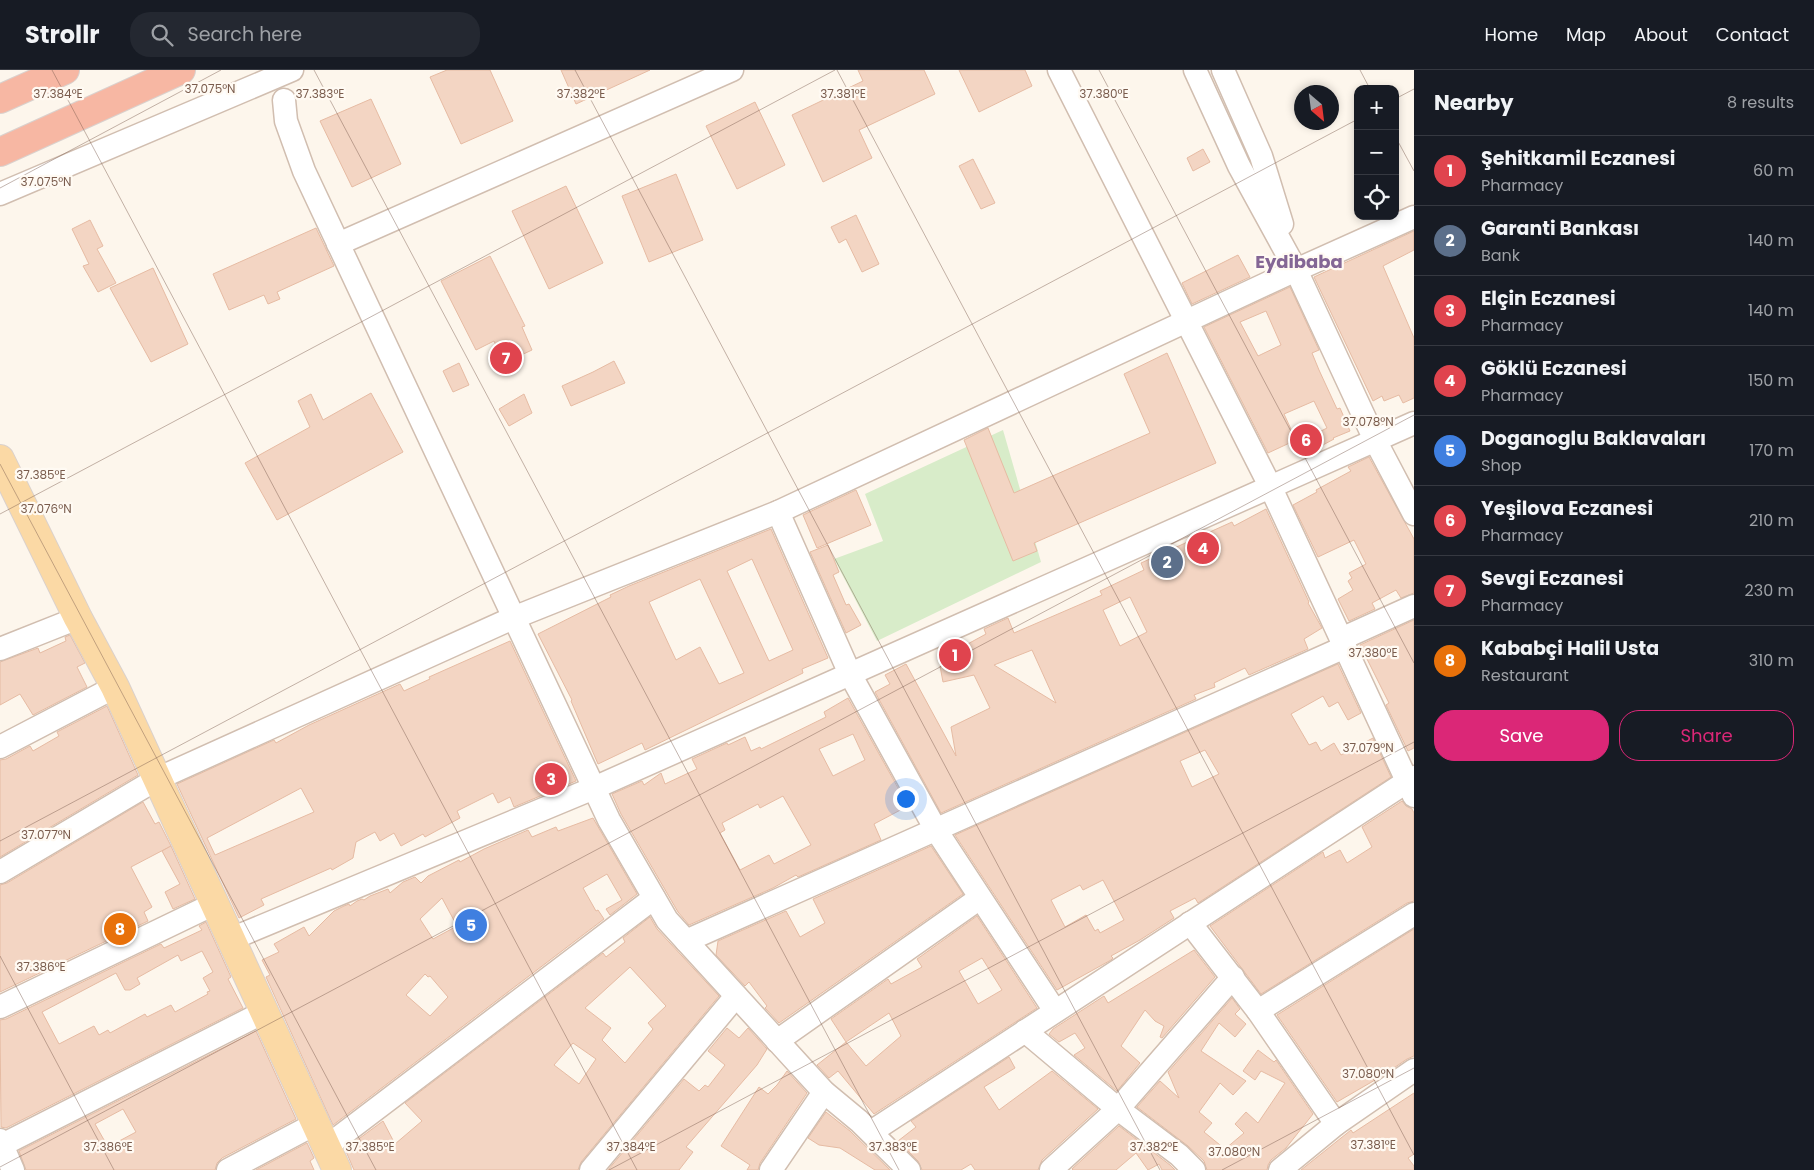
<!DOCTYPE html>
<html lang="en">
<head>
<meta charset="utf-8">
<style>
	:root { --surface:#171b24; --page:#242831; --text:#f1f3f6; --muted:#9ea1a6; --line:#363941; --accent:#db2777 }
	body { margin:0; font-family:Poppins,sans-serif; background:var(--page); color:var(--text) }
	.controls { position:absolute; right:15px; top:15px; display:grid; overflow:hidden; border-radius:10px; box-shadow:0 2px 8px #0003 }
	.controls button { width:45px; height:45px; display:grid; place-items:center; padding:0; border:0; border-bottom:1px solid var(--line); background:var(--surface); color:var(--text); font:25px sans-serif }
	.compass { position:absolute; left:1294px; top:15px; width:45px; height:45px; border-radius:50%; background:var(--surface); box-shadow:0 2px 8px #0003; rotate:152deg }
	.you { position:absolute; left:905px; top:728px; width:18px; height:18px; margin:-12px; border:4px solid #fff; border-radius:50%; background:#1a73e8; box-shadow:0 0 0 8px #1a73e833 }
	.badge { display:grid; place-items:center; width:32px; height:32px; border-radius:50%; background:var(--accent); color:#fff; font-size:16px; font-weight:700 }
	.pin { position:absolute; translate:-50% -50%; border:2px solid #fff; box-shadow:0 1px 5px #0006 }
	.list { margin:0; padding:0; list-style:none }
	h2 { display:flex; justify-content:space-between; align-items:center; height:65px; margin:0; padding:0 20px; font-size:21px }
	h2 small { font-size:16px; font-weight:400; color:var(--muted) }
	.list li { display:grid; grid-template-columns:32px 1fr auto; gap:15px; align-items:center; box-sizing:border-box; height:70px; padding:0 20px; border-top:1px solid var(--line) }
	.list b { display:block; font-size:19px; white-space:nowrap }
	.list p { margin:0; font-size:16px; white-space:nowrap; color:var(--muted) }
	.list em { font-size:16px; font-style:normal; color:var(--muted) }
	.actions { display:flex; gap:10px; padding:15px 20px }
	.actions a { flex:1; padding:11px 0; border:1px solid var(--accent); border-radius:20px; text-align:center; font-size:18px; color:var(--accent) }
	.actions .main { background:var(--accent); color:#fff }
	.icon { flex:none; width:28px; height:28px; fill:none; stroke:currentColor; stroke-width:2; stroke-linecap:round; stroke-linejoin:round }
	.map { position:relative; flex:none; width:1414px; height:1100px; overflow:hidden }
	header { display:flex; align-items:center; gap:30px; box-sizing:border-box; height:70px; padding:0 25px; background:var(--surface); border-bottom:1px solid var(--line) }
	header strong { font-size:24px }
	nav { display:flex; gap:28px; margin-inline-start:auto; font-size:18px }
	.search { width:350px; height:45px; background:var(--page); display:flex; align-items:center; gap:12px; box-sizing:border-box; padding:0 18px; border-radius:20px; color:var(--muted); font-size:19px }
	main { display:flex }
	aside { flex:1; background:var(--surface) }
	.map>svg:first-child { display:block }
	.green { fill:#d8ecc9 }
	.building { fill:#f3d5c3; stroke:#e6bba3; fill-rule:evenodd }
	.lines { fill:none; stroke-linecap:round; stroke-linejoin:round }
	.minor-casing { stroke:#d1beb0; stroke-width:25 }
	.major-casing { stroke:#dad1cd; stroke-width:30 }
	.highway-casing { stroke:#dad1cd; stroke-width:30 }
	.minor { stroke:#fff; stroke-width:22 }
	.major { stroke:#fbd9a5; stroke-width:28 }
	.highway { stroke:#f7b7a3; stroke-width:28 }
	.ticks { fill:none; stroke:#7a5c4d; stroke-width:1; stroke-opacity:0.45 }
	.labels { text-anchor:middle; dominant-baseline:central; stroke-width:4.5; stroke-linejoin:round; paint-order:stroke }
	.district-label { font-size:18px; font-weight:bold; fill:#846695; stroke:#fffaf3 }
	.ticks-label { font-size:12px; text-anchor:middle; fill:#7a5c4d; stroke:#fffaf3; stroke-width:4.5; stroke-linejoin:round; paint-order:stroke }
</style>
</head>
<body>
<header>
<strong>Strollr</strong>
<div class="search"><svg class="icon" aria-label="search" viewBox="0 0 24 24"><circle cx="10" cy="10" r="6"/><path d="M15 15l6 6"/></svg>Search here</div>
<nav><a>Home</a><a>Map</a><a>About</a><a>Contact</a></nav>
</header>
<main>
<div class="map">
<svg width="1414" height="1100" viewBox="0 0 1414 1100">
	<rect width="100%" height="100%" fill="#fdf6ec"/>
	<path class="green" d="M1003,360L1041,492L877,571L834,489L883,471L865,424Z"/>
	<g class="building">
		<path d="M447,0H490L513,51L461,74L430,7Z"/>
		<path d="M561,0H650L576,34Z"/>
		<path d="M858,0H924L935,24L859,60L872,88L823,112L792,45L863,11Z"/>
		<path d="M959,0H1025L1032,16L979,42Z"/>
		<path d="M371,29L401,94L352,117L320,51Z"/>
		<path d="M755,32L785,95L737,119L706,56Z"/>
		<path d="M1203,79L1210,92L1193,101L1187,88Z"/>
		<path d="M973,89L995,133L981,139L959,96Z"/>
		<path d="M676,104L703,170L649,192L622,126Z"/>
		<path d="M566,116L603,193L549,219L512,141Z"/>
		<path d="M856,145L879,194L862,202L846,169L839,173L831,157Z"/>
		<path d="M90,150L103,176L97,179L116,213L98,222L83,196L89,194L72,159Z"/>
		<path d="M316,158L334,196L277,222L280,229L268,234L264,225L229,240L213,204Z"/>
		<path d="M1414,161V180L1383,196L1414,268V328L1403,333L1399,325L1384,331L1382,326L1373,331L1314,207Z"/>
		<path d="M1238,185L1250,207L1192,234L1182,213Z"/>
		<path d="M490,186L525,256L522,257L532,280L504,293L494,271L476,280L441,211Z"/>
		<path d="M153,198L188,274L151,292L110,218Z"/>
		<path d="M1290,217L1319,280L1312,283L1319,300L1337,339L1340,338L1350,361L1333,368L1334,369L1321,376L1315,364L1327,358L1314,331L1284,344L1296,370L1268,383L1204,257ZM1266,241L1281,275L1258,286L1240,252Z"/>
		<path d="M1167,283L1216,393L1034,473L1037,481L1013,491L964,370L988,358L1014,423L1150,363L1124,304Z"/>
		<path d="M614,291L625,313L571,336L562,316L593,302Z"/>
		<path d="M459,293L469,315L453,322L443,301Z"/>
		<path d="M371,323L403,382L277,450L245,393L310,357L298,331L311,324L323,350Z"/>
		<path d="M524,324L532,343L509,356L499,339Z"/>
		<path d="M1369,387L1414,469V523L1401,528L1396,520L1372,533L1375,539L1349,551L1338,529L1353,520L1348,511L1352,508L1349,503L1366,494L1354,470L1318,487L1293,435L1317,422L1316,420L1351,401L1348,397Z"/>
		<path d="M856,420L871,455L817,478L803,445Z"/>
		<path d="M1266,439L1309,532L1308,533L1322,558L1304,569L1308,579L1249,605L1245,598L1214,613L1215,617L1194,625L1196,629L941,743L875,622L890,614L885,605L906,594L956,686L951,657L990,638L974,605L943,612L940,596L957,591L953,582L986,564L984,559L1008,548L1014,563L1102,525L1100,521L1144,500L1141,493L1232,452L1234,456ZM1130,527L1147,562L1120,576L1103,540ZM1032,580L1056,633L994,595Z"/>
		<path d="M771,459L828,588L802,599L803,603L645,680L642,673L598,694L571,631L572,630L538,564L611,527L610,525L629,516ZM752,489L793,580L769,591L727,501ZM700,509L744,603L719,614L700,577L676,590L649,532Z"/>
		<path d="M828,475L839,502L833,505L846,535L849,534L861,555L846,563L810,482Z"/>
		<path d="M1414,550V678L1408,681L1386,635L1389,633L1360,575Z"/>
		<path d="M70,565L85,593L77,597L87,617L33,645L20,624L0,635V592L38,578L40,583L66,571L65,567Z"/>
		<path d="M510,571L576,711L514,737L510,727L498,733L493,723L457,741L460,748L425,767L423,764L401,776L394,763L380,771L375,762L356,772L353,788L332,800L331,798L261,829L264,835L239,848L177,714L274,670L276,673L309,655L400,614L404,621L430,609L429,607ZM301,718L314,742L215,785L207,768Z"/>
		<path d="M1338,594L1361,643L1348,650L1338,632L1329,637L1323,626L1291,644L1309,675L1316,672L1321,681L1334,673L1341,685L1373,668L1391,707L1198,833L1195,828L1170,841L1174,848L1140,870L1111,886L1113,888L1111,890L1057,920L955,765ZM1205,680L1219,704L1192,717L1180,691ZM1103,810L1124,850L1100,863L1098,859L1095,861L1086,845L1065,857L1051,830L1080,815L1083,820Z"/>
		<path d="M848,628L908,736L874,754L881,770L798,807L796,805L773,818L689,855L678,842L621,744L612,724L642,711L644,715L661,703L665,714L697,699L692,689L727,673L728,675L745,667L751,681L760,677L761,679L826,647L824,642ZM853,664L865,690L833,706L819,679ZM783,726L811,775L774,794L769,785L740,800L720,763L725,760L722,753L758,734L760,738Z"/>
		<path d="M107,636L138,705L0,787V690L6,689L30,676L33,681L59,666L57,662Z"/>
		<path d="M1402,731L1406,736L1412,739L1414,743V831L1407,833L1261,924L1210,856L1323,782L1325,788L1340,780L1347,793L1372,777L1362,757Z"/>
		<path d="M143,732L155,754L159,752L171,776L131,797L152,837L144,842L148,851L0,922V815L7,813Z"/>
		<path d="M593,748L637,824L610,845L606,839L622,830L607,804L583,818L596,841L598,840L604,849L333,1055L266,907L270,905L262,890L279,882L274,874L304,857L309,866L334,841L344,836L349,834L350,836L357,831L362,829L364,830L370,826L388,819L390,823L403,812L415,807L421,813L428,806L459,790L460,792L484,779L528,760L532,767L556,757L558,761ZM442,828L457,856L433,869L420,849ZM425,904L428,907L430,906L448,927L430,946L406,925Z"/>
		<path d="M171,776L195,829L173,839L165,822L180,814L162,781Z"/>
		<path d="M931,776L963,824L779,953L765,938L767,936L749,912L745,916L716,885L718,871L786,841L800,867L825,853L813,829Z"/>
		<path d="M977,846L1037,938L874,1044L838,1001L829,1008L817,995L846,972L831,949L888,909L891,914L922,897L917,889ZM982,888L1002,920L978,934L959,901ZM889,943L901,966L866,996L846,972Z"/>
		<path d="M650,847L657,859L719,926L581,1092L578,1100H354L345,1079L383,1051L395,1074L422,1051L405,1033L603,883L606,887L625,872L623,868ZM630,897L666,936L648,953L653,959L625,993L602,970L611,958L585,938ZM573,973L596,989L579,1014L554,995Z"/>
		<path d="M206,852L231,907L228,909L243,938L6,1058L1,1057L0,950L6,949L161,874L164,878L202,860L199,856ZM202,881L213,902L203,908L210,921L207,922L208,924L175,942L171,935L147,947L145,944L110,963L108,960L99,965L94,956L59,974L42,942L116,903L125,920H130L140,914L137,908L178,885L181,891Z"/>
		<path d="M1414,859V986L1407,989L1382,1006L1337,1032L1277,945Z"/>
		<path d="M1194,880L1215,907L1162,968L1160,967L1164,956L1155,951L1145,940L1121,976L1140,993L1117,1021L1074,985L1085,978L1075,963L1059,972L1049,964L1053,959L1104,926L1108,933Z"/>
		<path d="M1232,928L1240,939L1235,944L1246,954L1235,967L1219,953L1201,981L1246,1011L1233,1025L1220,1013L1199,1042L1212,1053L1204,1062L1225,1079L1244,1063L1235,1054L1246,1042L1258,1053L1285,1013L1261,1001L1255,1010L1243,1001L1258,980L1274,992L1276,990L1313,1044L1286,1078L1271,1090L1268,1095L1267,1100H1207L1204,1091L1188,1076L1137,1037L1160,1011L1179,1028L1168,1002Z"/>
		<path d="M727,958L739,968L748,958L767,979L757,995L686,1077L693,1082L679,1100H608L684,1009L699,1021L705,1015L708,1017L725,995L708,981Z"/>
		<path d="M256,961L296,1049L222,1088L217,1093L215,1100H26L19,1081ZM123,1039L136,1062L108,1077L95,1054Z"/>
		<path d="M1009,987L1015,998L984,1017L999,1040L1052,1001L1098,1039L1042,1090L1038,1100H975L971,1094L961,1100H922L918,1091L898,1071L916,1057L911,1051Z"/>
		<path d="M787,1001L807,1023L760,1093L758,1100H747L750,1095L721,1076L759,1017L768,1024L777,1015Z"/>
		<path d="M1414,1023V1084L1408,1088L1414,1096V1100H1301L1351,1060L1353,1063Z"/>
		<path d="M826,1042L850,1061L890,1100H875L840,1078L819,1075L808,1068Z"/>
		<path d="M1119,1056L1170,1095L1175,1100H1162L1159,1094L1148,1100L1136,1083L1116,1100H1073L1072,1099Z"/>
		<path d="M307,1073L314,1088L310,1091L314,1100H256Z"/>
	</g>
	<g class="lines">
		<g class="minor-casing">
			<g id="minor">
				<path d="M1059,0L1271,418L1414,726"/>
				<path d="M1195,0L1239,96L1296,200L1375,370L1414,444"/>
				<path d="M1223,0L1261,86L1282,154"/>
				<path d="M284,30L286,51L304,101L609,750L667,850L824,1022L859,1051L909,1100"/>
				<path d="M0,124L292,0"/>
				<path d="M338,174L732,0"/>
				<path d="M778,442L850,604L936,760L1055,941"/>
				<path d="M1341,569L1414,536"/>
				<path d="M0,579L78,548"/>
				<path d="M0,677L115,617"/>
				<path d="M0,802L157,709L513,548L778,442L1296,200L1414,147"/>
				<path d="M1190,853L1258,941L1336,1054"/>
				<path d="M231,869L594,718L1414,353"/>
				<path d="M686,871L1345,577"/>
				<path d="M0,937L214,834"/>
				<path d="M1258,941L1414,844"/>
				<path d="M1025,961L1118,1039L1179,1085L1194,1100"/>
				<path d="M777,971L980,828"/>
				<path d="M871,1062L1414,707"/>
				<path d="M0,1070L13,1100"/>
				<path d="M0,1076L264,942"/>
				<path d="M326,1077L654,828"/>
				<path d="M228,1100L315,1054"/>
				<path d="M591,1100L736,926"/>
				<path d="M771,1100L824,1022"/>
				<path d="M1051,1100L1118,1039L1233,907"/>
				<path d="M1280,1100L1336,1054L1414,1000"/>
			</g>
		</g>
		<g class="major-casing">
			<path id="major" d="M0,389L78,548L115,617L337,1100"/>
		</g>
		<g class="highway-casing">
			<g id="highway">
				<path d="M0,29L65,0"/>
				<path d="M0,82L181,0"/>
			</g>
		</g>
		<use href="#minor" class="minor"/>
		<use href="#major" class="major"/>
		<use href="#highway" class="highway"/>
	</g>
	<path class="ticks" d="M52,0L637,1100M314,0L899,1100M575,0L1160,1100M837,0L1414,1085M1099,0L1414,593M1360,0L1370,19M1395,29L1414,19M1395,66L1414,101M0,118L221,0M0,394L376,1100M0,444L835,0M0,771L1358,49M0,886L114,1100M0,1097L1414,345M609,1100L1414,672M1222,1100L1414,998"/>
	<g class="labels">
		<g class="district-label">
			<text x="1299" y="191">Eydibaba</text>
		</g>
	</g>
	<g class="ticks-label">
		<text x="210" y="23">37.075°N</text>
		<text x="843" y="28">37.381°E</text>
		<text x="1104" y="28">37.380°E</text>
		<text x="58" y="28">37.384°E</text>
		<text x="320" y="28">37.383°E</text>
		<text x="581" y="28">37.382°E</text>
		<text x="46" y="116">37.075°N</text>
		<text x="1368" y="356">37.078°N</text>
		<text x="41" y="409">37.385°E</text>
		<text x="46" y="443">37.076°N</text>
		<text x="1373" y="587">37.380°E</text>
		<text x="1368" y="682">37.079°N</text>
		<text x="46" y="769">37.077°N</text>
		<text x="41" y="901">37.386°E</text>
		<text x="1368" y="1008">37.080°N</text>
		<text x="1373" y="1079">37.381°E</text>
		<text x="108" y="1081">37.386°E</text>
		<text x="370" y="1081">37.385°E</text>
		<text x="631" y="1081">37.384°E</text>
		<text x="893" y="1081">37.383°E</text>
		<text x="1154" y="1081">37.382°E</text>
		<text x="1234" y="1086">37.080°N</text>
	</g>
</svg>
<div class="controls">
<button>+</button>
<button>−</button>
<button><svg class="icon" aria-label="locate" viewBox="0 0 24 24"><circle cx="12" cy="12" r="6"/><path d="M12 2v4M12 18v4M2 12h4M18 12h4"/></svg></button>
</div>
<svg class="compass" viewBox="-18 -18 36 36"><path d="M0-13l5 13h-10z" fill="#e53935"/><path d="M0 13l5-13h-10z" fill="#9ea1a6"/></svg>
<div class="you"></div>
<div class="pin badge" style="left:955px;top:585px;background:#e0444e">1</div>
<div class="pin badge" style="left:1167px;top:492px;background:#5c6f8a">2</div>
<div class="pin badge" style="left:551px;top:709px;background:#e0444e">3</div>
<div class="pin badge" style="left:1203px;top:478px;background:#e0444e">4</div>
<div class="pin badge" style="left:471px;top:855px;background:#3f7fe0">5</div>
<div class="pin badge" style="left:1306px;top:370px;background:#e0444e">6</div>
<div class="pin badge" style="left:506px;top:288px;background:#e0444e">7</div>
<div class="pin badge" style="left:120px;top:859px;background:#e8710a">8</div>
</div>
<aside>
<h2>Nearby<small>8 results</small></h2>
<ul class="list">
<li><span class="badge" style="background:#e0444e">1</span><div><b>Şehitkamil Eczanesi</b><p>Pharmacy</p></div><em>60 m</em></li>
<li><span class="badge" style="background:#5c6f8a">2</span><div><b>Garanti Bankası</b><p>Bank</p></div><em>140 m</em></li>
<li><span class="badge" style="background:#e0444e">3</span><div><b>Elçin Eczanesi</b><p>Pharmacy</p></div><em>140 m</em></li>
<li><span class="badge" style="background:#e0444e">4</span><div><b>Göklü Eczanesi</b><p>Pharmacy</p></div><em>150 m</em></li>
<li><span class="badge" style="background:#3f7fe0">5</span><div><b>Doganoglu Baklavaları</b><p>Shop</p></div><em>170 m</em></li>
<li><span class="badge" style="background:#e0444e">6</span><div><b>Yeşilova Eczanesi</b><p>Pharmacy</p></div><em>210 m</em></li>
<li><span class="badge" style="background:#e0444e">7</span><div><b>Sevgi Eczanesi</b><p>Pharmacy</p></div><em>230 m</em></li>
<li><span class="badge" style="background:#e8710a">8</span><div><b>Kababçi Halil Usta</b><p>Restaurant</p></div><em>310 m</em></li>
</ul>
<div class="actions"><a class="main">Save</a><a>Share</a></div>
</aside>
</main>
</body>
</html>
